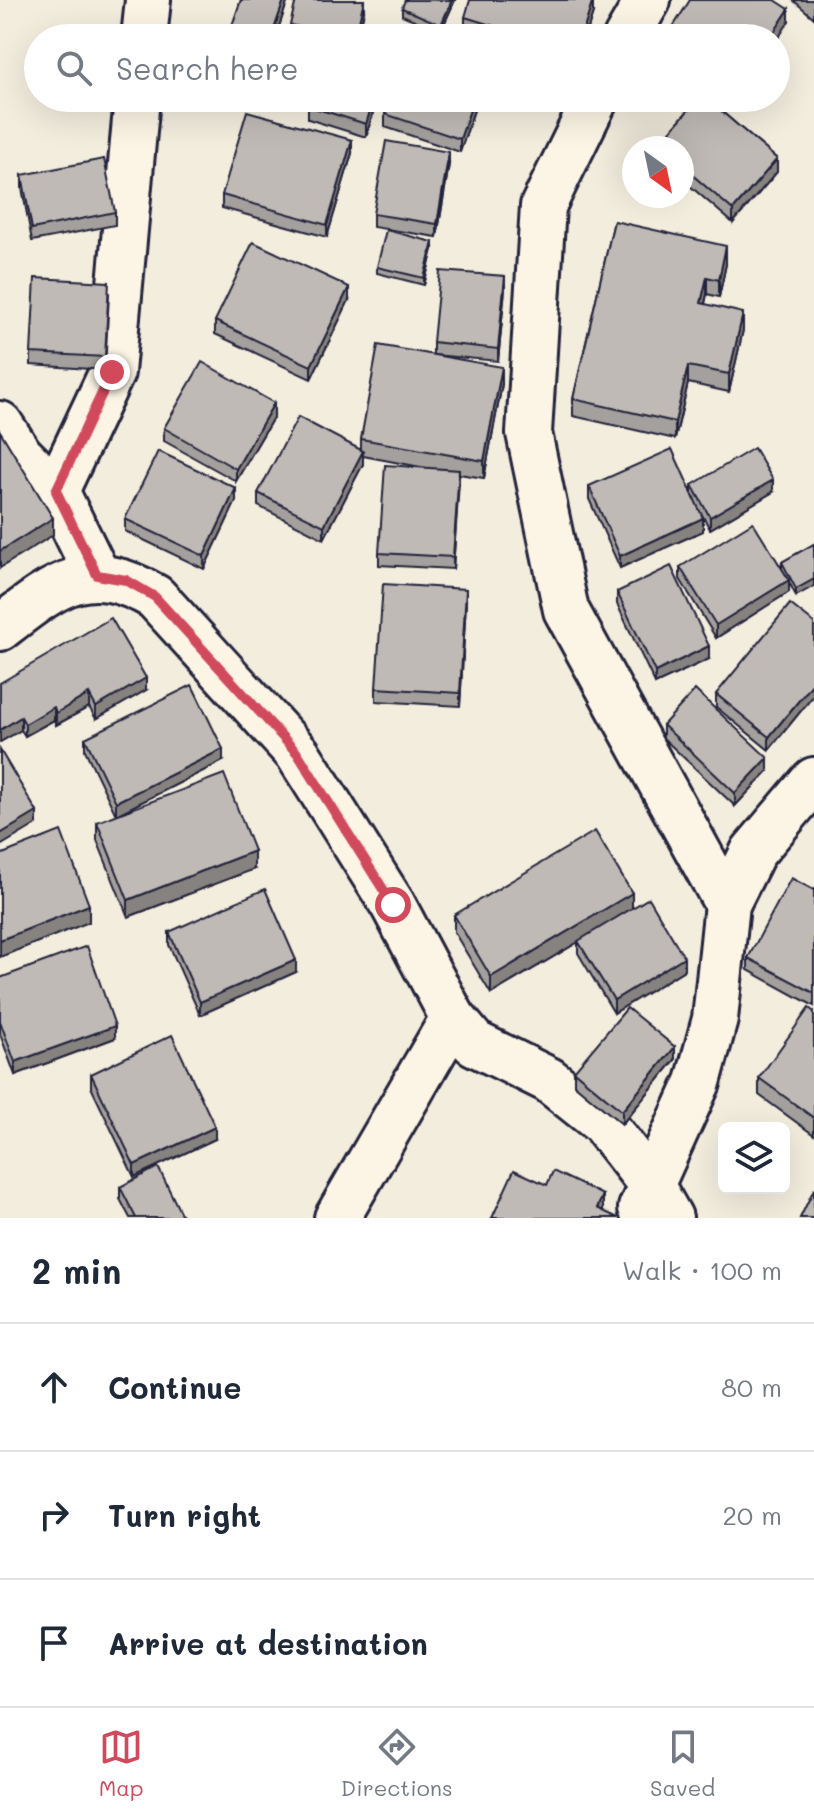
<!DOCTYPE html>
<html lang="en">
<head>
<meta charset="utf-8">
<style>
	:root { --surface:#fff; --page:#f6f6f7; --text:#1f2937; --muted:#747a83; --line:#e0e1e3; --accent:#d1495b }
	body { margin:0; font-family:Mali,sans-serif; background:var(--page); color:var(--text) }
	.controls { position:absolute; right:24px; bottom:24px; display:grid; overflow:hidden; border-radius:12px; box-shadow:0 8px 32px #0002 }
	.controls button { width:72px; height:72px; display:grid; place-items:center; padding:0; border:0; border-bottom:2px solid var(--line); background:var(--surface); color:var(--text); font:40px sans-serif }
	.compass { position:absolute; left:622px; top:136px; width:72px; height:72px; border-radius:50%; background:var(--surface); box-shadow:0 8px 32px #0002; rotate:147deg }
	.stop { position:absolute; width:24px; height:24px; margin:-18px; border:6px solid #d1495b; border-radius:50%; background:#fff }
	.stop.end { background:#d1495b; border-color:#fff; box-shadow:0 2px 8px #0008 }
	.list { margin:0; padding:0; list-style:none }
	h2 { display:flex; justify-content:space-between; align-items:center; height:104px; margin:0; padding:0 32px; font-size:34px }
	h2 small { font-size:26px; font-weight:400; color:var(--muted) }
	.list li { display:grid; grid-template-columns:52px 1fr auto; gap:24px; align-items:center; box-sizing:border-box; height:128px; padding:0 32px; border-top:2px solid var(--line) }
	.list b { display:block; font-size:30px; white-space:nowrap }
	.list em { font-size:26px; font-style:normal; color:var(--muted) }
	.icon { flex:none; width:44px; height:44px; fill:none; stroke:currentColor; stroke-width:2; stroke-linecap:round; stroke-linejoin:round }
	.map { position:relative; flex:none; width:814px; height:1218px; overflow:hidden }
	.search { position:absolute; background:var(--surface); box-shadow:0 8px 32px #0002; left:24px; right:24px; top:24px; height:88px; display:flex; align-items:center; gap:20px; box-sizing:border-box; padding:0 28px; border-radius:44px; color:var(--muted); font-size:30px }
	.sheet { height:488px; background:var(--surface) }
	nav { display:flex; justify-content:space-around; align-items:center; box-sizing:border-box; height:112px; border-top:2px solid var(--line); background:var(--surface); font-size:22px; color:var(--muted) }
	nav a { display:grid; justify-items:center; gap:4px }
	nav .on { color:var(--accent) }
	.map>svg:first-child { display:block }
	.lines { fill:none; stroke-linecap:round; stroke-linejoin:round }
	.street-casing { stroke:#22223b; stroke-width:50 }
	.street { stroke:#fcf5e5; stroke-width:44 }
	.wall { fill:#a4a09d; stroke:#22223b; stroke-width:2 }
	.shaded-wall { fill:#86827f; stroke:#22223b; stroke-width:2 }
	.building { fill:#bfbab6; stroke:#22223b; stroke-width:2 }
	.route { stroke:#d1495b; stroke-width:10 }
</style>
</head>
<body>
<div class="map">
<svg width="814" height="1218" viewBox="0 0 814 1218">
	<rect width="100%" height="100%" fill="#f3edde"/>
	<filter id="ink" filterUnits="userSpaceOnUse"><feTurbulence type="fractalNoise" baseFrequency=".0125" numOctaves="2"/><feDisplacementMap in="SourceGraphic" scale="16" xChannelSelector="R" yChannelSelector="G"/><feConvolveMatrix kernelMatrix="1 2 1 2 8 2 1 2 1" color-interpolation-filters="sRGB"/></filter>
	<g filter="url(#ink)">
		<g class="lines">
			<g class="street-casing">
				<g id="street">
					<path d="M144,38L148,0"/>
					<path d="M626,38L648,0"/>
					<path d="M596,98L543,206L529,433L566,610L727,904"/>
					<path d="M0,424L20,455L56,491L97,575"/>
					<path d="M56,491L112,372L137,98"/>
					<path d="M0,628C57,584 87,558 155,597L298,754L393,905L453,1018L474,1043L549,1080L603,1123L650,1183L670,1218"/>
					<path d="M641,1208L698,1082L715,1019L727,904L753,852L814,780"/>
					<path d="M337,1218L453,1018"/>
				</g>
			</g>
			<use href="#street" class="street"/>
		</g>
		<g class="wall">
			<path d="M241,0H288L275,38H232V26Z"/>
			<path d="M455,0L441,31L402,15V8Z"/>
			<path d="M793,0H814V18Z"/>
			<path d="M364,11L358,38H290V25Z"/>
			<path d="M593,13L585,38H493L465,29V17Z"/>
			<path d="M377,98L366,137L308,119V106Z"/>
			<path d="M478,98L460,152L385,127V114Z"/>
			<path d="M699,98H706L777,159V172L733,223L682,179V148H658V145Z"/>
			<path d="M718,98H741L734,108Z"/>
			<path d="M352,153L327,237L222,208V195Z"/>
			<path d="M449,164L437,237L373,227V214Z"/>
			<path d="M22,175L115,212V225L32,241L22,188Z"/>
			<path d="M614,221L726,264L719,297L707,294L705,304L743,330L729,392L688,383L675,439L573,416V399Z"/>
			<path d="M433,249L424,285L377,273V267Z"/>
			<path d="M505,289L498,361L434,355L502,384L484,478L459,474L453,569L379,565V553L426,468L363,456V464L324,539L258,506V493L361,450V439L433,354V342Z"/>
			<path d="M109,294L105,370L31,365V353Z"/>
			<path d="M349,300L311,379L215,334V321Z"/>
			<path d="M274,416L236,481L164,441V428Z"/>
			<path d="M692,485L773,492L710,529L701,513L703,531L620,568L589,499V486L692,493Z"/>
			<path d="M236,501L204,569L125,531V519Z"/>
			<path d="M814,544L796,596L789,582V592L716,638L680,579V567L782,568V562Z"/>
			<path d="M617,592L709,659L655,684L617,604Z"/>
			<path d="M466,602L460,706L376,701V688Z"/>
			<path d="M814,623V695L769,750L716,707V694Z"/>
			<path d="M0,683L146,690L96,719L89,707L56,725L54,720L25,736L21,730L0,742Z"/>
			<path d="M663,725L768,771L735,806L663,738Z"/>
			<path d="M85,738L223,761L116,815L85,750Z"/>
			<path d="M97,822L254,869L128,917L97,840Z"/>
			<path d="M814,890V1006L748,970V958Z"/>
			<path d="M632,908L684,970L614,1013L578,953V942L491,994L454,932V915Z"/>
			<path d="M169,932L296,972L200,1015L169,945Z"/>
			<path d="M0,978L115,1038L15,1075L0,1034Z"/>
			<path d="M814,1012V1135L759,1095V1078Z"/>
			<path d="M675,1060L622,1124L574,1084V1071Z"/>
			<path d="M91,1074L215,1139L134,1177L91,1087Z"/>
			<path d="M120,1187L183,1218H130L120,1199Z"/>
		</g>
		<g class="shaded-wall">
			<path d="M284,0H288L275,38H271Z"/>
			<path d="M364,0V11L358,38H355Z"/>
			<path d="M452,0H455L441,31V25Z"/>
			<path d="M593,0V13L585,38H581Z"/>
			<path d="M789,9V21L776,42V38H770Z"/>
			<path d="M374,98H377L366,137V124Z"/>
			<path d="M474,98H478L460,152V139Z"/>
			<path d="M734,98H741L734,108Z"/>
			<path d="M352,140V153L327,237V225Z"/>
			<path d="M449,152V164L437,237V224Z"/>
			<path d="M777,159V172L733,223V210Z"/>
			<path d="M433,242V249L424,285V278Z"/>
			<path d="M726,246V264L719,297V280Z"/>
			<path d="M505,276V289L498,361V349Z"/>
			<path d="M707,277V294L701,320V303Z"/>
			<path d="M349,287V300L311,379V366Z"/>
			<path d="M743,313V330L729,392V374Z"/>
			<path d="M688,366V383L675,439V422Z"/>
			<path d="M502,367V384L484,478V461Z"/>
			<path d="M274,403V416L236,481V469Z"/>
			<path d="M363,451V464L324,539V526Z"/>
			<path d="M459,470V482L453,569V557Z"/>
			<path d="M773,480V492L710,529V517Z"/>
			<path d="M236,488V501L204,569V556Z"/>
			<path d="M53,518V535L0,568V551Z"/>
			<path d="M703,518V531L620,568V556Z"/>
			<path d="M814,579V586L796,596V589Z"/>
			<path d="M789,580V592L716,638V625Z"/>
			<path d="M466,589V602L460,706V693Z"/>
			<path d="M709,646V659L655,684V672Z"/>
			<path d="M146,678V690L96,719V707Z"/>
			<path d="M814,682V695L769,750V737Z"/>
			<path d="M89,694V707L56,725V713Z"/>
			<path d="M54,707V720L25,736V724Z"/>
			<path d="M21,717V730L0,742V730Z"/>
			<path d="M223,749V761L116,815V802Z"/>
			<path d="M768,758V771L735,806V793Z"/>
			<path d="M37,812V824L0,846V834Z"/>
			<path d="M254,851V869L128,917V900Z"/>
			<path d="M632,893V910L491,994V977Z"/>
			<path d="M89,905V922L0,957V940Z"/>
			<path d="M684,957V970L614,1013V1000Z"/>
			<path d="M296,960V972L200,1015V1002Z"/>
			<path d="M115,1026V1038L15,1075V1062Z"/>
			<path d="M675,1047V1060L622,1124V1111Z"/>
			<path d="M215,1127V1139L134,1177V1165Z"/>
			<path d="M603,1195V1212L597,1208Z"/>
		</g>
		<g class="building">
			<path d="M241,0H284L271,38L232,26Z"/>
			<path d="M296,0H364L355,38L290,25Z"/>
			<path d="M405,0H452L441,25L402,8Z"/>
			<path d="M470,0H593L581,38H534L465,17Z"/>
			<path d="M690,0H775L789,9L770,38H666Z"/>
			<path d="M310,98H374L366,124L308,106Z"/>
			<path d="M391,98H474L460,139L385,114Z"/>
			<path d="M699,98H706L777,159L733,210L682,166V148H661L658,145Z"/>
			<path d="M247,111L352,140L327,225L222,195Z"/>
			<path d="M386,141L449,152L437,224L373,214Z"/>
			<path d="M104,159L115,212L32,229L22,175Z"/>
			<path d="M614,221L726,246L719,280L707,277L701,303L743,313L729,374L688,366L675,422L573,399Z"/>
			<path d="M386,230L433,242L424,278L377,267Z"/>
			<path d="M253,242L349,287L311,366L215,321Z"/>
			<path d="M440,271L505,276L498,349L433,342Z"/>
			<path d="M35,278L109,282L105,357L31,353Z"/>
			<path d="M378,345L502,367L484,461L361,439Z"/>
			<path d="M202,362L274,403L236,469L164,428Z"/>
			<path d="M298,417L363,451L324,526L258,493Z"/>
			<path d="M0,431L53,518L0,551Z"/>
			<path d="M754,448L773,480L710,517L692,485Z"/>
			<path d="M672,449L703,518L620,556L589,486Z"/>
			<path d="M158,451L236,488L204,556L125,519Z"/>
			<path d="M385,465L459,470L453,557L379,553Z"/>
			<path d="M753,522L789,580L716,625L680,567Z"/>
			<path d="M814,544V579L796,589L782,562Z"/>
			<path d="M671,566L709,646L655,672L617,592Z"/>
			<path d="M383,584L466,589L460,693L376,688Z"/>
			<path d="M790,604L814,623V682L769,737L716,694Z"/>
			<path d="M111,618L146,678L96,707L89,694L56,713L54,707L25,724L21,717L0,730V683Z"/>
			<path d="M192,685L223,749L116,802L85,738Z"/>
			<path d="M695,690L768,758L735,793L663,725Z"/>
			<path d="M0,750L37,812L0,834Z"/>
			<path d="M224,774L254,851L128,900L97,822Z"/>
			<path d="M61,831L89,905L0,940V855Z"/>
			<path d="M595,831L632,893L491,977L454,915Z"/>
			<path d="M791,878L814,890V993L748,958Z"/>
			<path d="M265,889L296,960L200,1002L169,932Z"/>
			<path d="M649,898L684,957L614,1000L578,941Z"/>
			<path d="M87,946L115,1026L15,1062L0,1021V978Z"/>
			<path d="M627,1008L675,1047L622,1111L574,1071Z"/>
			<path d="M809,1008L814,1012V1118L759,1078Z"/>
			<path d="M172,1035L215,1127L134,1165L91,1074Z"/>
			<path d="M158,1167L183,1218H136L120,1187Z"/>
			<path d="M514,1170L547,1185L553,1171L603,1195L597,1208L618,1218H492Z"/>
			<path d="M814,1189V1218H800Z"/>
		</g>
	</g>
	<g class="lines" filter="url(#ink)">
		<path class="route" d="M112,372L56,491L97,575L126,580L155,597L298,754L393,905"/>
	</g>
</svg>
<div class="controls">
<button><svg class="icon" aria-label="layers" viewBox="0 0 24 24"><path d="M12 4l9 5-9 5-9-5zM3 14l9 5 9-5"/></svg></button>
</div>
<svg class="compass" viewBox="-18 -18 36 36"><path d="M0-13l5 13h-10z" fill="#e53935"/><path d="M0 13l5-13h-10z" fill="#747a83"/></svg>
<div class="stop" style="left:393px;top:905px"></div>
<div class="stop end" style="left:112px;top:372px"></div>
<div class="search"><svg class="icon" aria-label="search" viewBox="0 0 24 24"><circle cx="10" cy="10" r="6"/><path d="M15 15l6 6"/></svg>Search here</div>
</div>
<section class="sheet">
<h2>2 min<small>Walk · 100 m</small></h2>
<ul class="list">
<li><svg class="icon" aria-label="ahead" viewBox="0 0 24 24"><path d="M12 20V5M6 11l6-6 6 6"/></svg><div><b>Continue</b></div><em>80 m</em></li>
<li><svg class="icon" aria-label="right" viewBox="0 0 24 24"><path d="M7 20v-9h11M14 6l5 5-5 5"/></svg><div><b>Turn right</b></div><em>20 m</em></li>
<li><svg class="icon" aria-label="arrive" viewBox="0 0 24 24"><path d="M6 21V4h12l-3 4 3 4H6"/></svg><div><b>Arrive at destination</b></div></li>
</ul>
</section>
<nav>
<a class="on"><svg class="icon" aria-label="map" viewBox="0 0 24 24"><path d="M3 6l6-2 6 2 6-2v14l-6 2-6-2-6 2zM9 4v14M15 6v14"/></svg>Map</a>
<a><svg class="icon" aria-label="directions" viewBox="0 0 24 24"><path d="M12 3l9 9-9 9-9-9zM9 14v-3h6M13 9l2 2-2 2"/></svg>Directions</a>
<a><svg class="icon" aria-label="saved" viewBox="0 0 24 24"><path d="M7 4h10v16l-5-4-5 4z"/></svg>Saved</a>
</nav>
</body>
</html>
